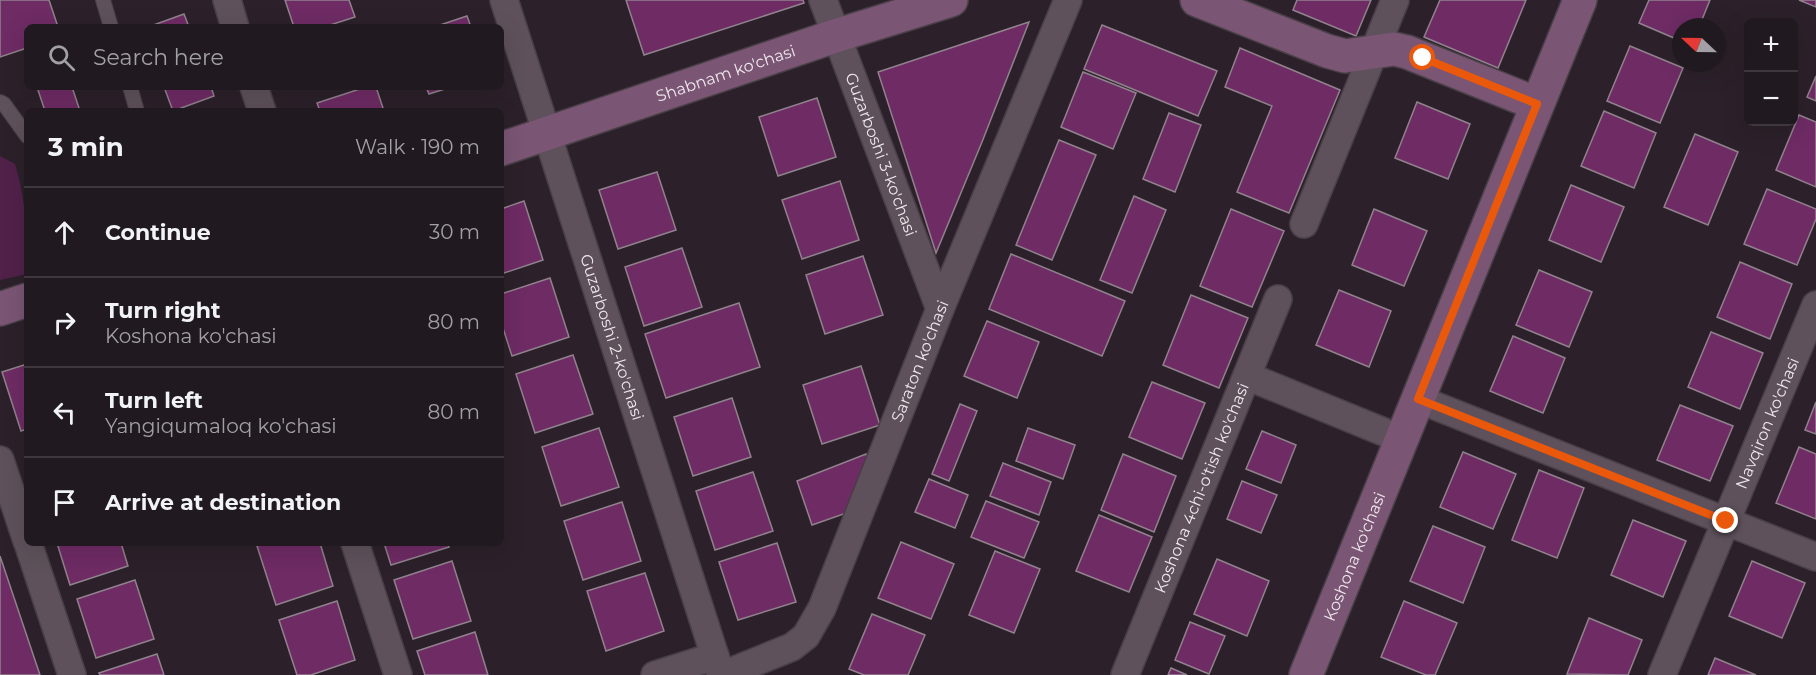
<!DOCTYPE html>
<html lang="en">
<head>
<meta charset="utf-8">
<style>
	:root { --surface:#211920; --page:#292229; --text:#f1f3f6; --muted:#a2a0a5; --line:#3e383e }
	body { margin:0; font-family:Montserrat,sans-serif; background:var(--page); color:var(--text) }
	.controls { position:absolute; right:18px; top:18px; display:grid; overflow:hidden; border-radius:9px; box-shadow:0 6px 24px #0002 }
	.controls button { width:54px; height:54px; display:grid; place-items:center; padding:0; border:0; border-bottom:2px solid var(--line); background:var(--surface); color:var(--text); font:30px sans-serif }
	.compass { position:absolute; left:1672px; top:18px; width:54px; height:54px; border-radius:50%; background:var(--surface); box-shadow:0 6px 24px #0002; rotate:292deg }
	.stop { position:absolute; width:18px; height:18px; margin:-14px; border:4px solid #ea580c; border-radius:50%; background:#fff }
	.stop.end { background:#ea580c; border-color:#fff; box-shadow:0 2px 6px #0008 }
	.list { margin:0; padding:0; list-style:none }
	h2 { display:flex; justify-content:space-between; align-items:center; height:78px; margin:0; padding:0 24px; font-size:26px }
	h2 small { font-size:20px; font-weight:400; color:var(--muted) }
	.list li { display:grid; grid-template-columns:39px 1fr auto; gap:18px; align-items:center; box-sizing:border-box; height:90px; padding:0 24px; border-top:2px solid var(--line) }
	.list b { display:block; font-size:22px; white-space:nowrap }
	.list p { margin:0; font-size:20px; white-space:nowrap; color:var(--muted) }
	.list em { font-size:20px; font-style:normal; color:var(--muted) }
	.icon { flex:none; width:33px; height:33px; fill:none; stroke:currentColor; stroke-width:2; stroke-linecap:round; stroke-linejoin:round }
	.map { position:relative; flex:none; width:1816px; height:675px; overflow:hidden }
	.search { position:absolute; background:var(--surface); box-shadow:0 6px 24px #0002; left:24px; top:24px; width:480px; height:66px; display:flex; align-items:center; gap:15px; box-sizing:border-box; padding:0 21px; border-radius:9px; color:var(--muted); font-size:22px }
	.panel { position:absolute; background:var(--surface); box-shadow:0 6px 24px #0002; left:24px; top:108px; width:480px; height:438px; border-radius:9px }
	.map>svg:first-child { display:block }
	.green { fill:#52214a }
	.building { fill:#6e2b64; stroke:#90828d; stroke-width:1.5 }
	.lines { fill:none; stroke-linecap:round; stroke-linejoin:round }
	.lane-casing { stroke:#493f47; stroke-width:16 }
	.street-casing { stroke:#493f47; stroke-width:30 }
	.secondary-casing { stroke:#493f47; stroke-width:36 }
	.lane { stroke:#5e515b; stroke-width:14 }
	.street { stroke:#5e515b; stroke-width:27 }
	.secondary { stroke:#7a5674; stroke-width:33 }
	.route { stroke:#ea580c; stroke-width:8 }
	.labels { text-anchor:middle; dominant-baseline:central; stroke-width:4.5; stroke-linejoin:round; paint-order:stroke }
	.street-label { font-size:16px; fill:#efe7ed; stroke:#110c10 }
</style>
</head>
<body>
<div class="map">
<svg width="1816" height="675" viewBox="0 0 1816 675">
	<rect width="100%" height="100%" fill="#2c212a"/>
	<path class="green" d="M0,156L15,164C26,199 27,237 27,274L0,280Z"/>
	<g class="building">
		<path d="M0,0H49L58,27H27V48L0,57Z"/>
		<path d="M285,0H349L355,17L324,27H294Z"/>
		<path d="M626,0H803L804,3L644,55Z"/>
		<path d="M1297,0H1371L1356,36L1293,10Z"/>
		<path d="M1440,0H1526L1498,68L1424,37Z"/>
		<path d="M1649,0H1710L1699,27H1681V41L1639,23Z"/>
		<path d="M1799,0H1816V7Z"/>
		<path d="M184,14L189,27H148Z"/>
		<path d="M467,16L471,27H434Z"/>
		<path d="M1029,22L982,142L936,253L878,72Z"/>
		<path d="M1102,25L1217,71L1198,116L1084,69Z"/>
		<path d="M1630,46L1683,68L1660,123L1607,101Z"/>
		<path d="M1240,48L1340,90L1289,213L1237,192L1272,106L1225,87Z"/>
		<path d="M1083,72L1136,93L1113,149L1061,127Z"/>
		<path d="M1816,76V101L1807,97Z"/>
		<path d="M37,87H72L80,111H45Z"/>
		<path d="M164,87H211L214,96L173,111Z"/>
		<path d="M366,87H376L384,111H320L317,103Z"/>
		<path d="M426,87H451L429,94Z"/>
		<path d="M817,98L836,157L778,176L759,117Z"/>
		<path d="M1417,102L1470,124L1448,179L1395,158Z"/>
		<path d="M1604,111L1656,133L1634,188L1581,166Z"/>
		<path d="M1169,113L1201,125L1175,192L1143,179Z"/>
		<path d="M1799,115L1816,122V187L1776,170Z"/>
		<path d="M1695,134L1738,152L1708,225L1664,207Z"/>
		<path d="M1059,140L1096,155L1052,260L1016,245Z"/>
		<path d="M657,172L676,230L618,249L599,190Z"/>
		<path d="M840,181L859,240L802,259L782,200Z"/>
		<path d="M1571,185L1624,207L1601,262L1549,240Z"/>
		<path d="M1767,189L1816,209V219L1797,265L1744,244Z"/>
		<path d="M1134,196L1166,210L1132,293L1100,280Z"/>
		<path d="M524,201L543,260L501,274V209Z"/>
		<path d="M1231,209L1284,231L1252,307L1200,286Z"/>
		<path d="M1374,209L1427,231L1404,286L1352,265Z"/>
		<path d="M682,248L702,307L644,326L625,267Z"/>
		<path d="M1011,254L1125,301L1102,356L989,309Z"/>
		<path d="M863,256L883,315L825,334L806,275Z"/>
		<path d="M1740,262L1792,284L1770,339L1717,317Z"/>
		<path d="M1539,270L1592,292L1569,347L1516,325Z"/>
		<path d="M550,278L569,337L512,356L501,322V294Z"/>
		<path d="M1339,290L1391,311L1369,367L1316,345Z"/>
		<path d="M1191,295L1248,318L1219,388L1163,365Z"/>
		<path d="M739,303L760,367L666,398L645,334Z"/>
		<path d="M987,321L1039,342L1017,398L964,376Z"/>
		<path d="M1711,332L1763,353L1740,409L1688,387Z"/>
		<path d="M1513,336L1565,358L1543,413L1490,391Z"/>
		<path d="M573,355L593,414L535,433L516,374Z"/>
		<path d="M27,364V429L21,431L2,372Z"/>
		<path d="M861,366L880,425L822,444L803,385Z"/>
		<path d="M1152,382L1205,403L1182,459L1129,437Z"/>
		<path d="M732,398L751,457L693,476L674,417Z"/>
		<path d="M1816,402V434L1805,430Z"/>
		<path d="M960,404L977,411L949,481L932,474Z"/>
		<path d="M1680,405L1733,426L1710,481L1657,460Z"/>
		<path d="M599,428L619,487L561,506L542,447Z"/>
		<path d="M1028,428L1075,445L1063,479L1016,461Z"/>
		<path d="M1262,431L1296,445L1281,483L1246,469Z"/>
		<path d="M1799,447L1816,454V519L1776,503Z"/>
		<path d="M1463,452L1516,474L1493,529L1440,507Z"/>
		<path d="M866,454L871,472L858,509L812,525L797,481Z"/>
		<path d="M1123,454L1176,476L1154,532L1101,510Z"/>
		<path d="M1003,463L1051,482L1039,515L990,496Z"/>
		<path d="M1539,470L1584,488L1557,558L1512,540Z"/>
		<path d="M753,472L773,531L715,550L696,491Z"/>
		<path d="M929,479L968,495L955,528L915,512Z"/>
		<path d="M1242,481L1277,495L1261,533L1227,519Z"/>
		<path d="M986,501L1039,522L1024,558L971,537Z"/>
		<path d="M622,502L641,561L583,580L564,521Z"/>
		<path d="M1099,515L1152,537L1129,592L1076,571Z"/>
		<path d="M1633,520L1686,541L1663,597L1611,575Z"/>
		<path d="M1433,526L1485,547L1463,603L1410,581Z"/>
		<path d="M901,542L954,564L931,619L878,598Z"/>
		<path d="M57,543H121L128,566L70,585Z"/>
		<path d="M266,543H320L333,586L276,605L257,546Z"/>
		<path d="M384,543H447L449,547L391,565Z"/>
		<path d="M777,543L796,602L738,620L719,562Z"/>
		<path d="M995,551L1040,569L1014,633L969,615Z"/>
		<path d="M0,556L40,675H0Z"/>
		<path d="M1217,559L1269,581L1247,636L1194,614Z"/>
		<path d="M452,561L471,621L413,639L394,580Z"/>
		<path d="M1752,561L1805,583L1782,638L1729,616Z"/>
		<path d="M645,573L664,631L606,651L587,591Z"/>
		<path d="M135,580L154,639L96,658L77,599Z"/>
		<path d="M337,601L355,660L311,675H297L279,620Z"/>
		<path d="M1404,601L1457,623L1435,675H1426L1381,657Z"/>
		<path d="M872,614L925,635L908,675H864L849,669Z"/>
		<path d="M1589,618L1642,640L1628,675L1567,674Z"/>
		<path d="M1190,622L1225,636L1209,674L1175,660Z"/>
		<path d="M475,632L488,675H425L417,651Z"/>
		<path d="M157,654L164,675H100L99,673Z"/>
		<path d="M1715,658L1756,675H1708Z"/>
		<path d="M1171,668L1187,675H1168Z"/>
	</g>
	<g class="lines">
		<g class="lane-casing">
			<g id="lane">
				<path d="M103,0L111,27"/>
				<path d="M130,87L137,111"/>
				<path d="M0,102L4,104L27,136"/>
			</g>
		</g>
		<g class="street-casing">
			<g id="street">
				<path d="M227,0L235,27"/>
				<path id="s1" d="M504,0L721,675"/>
				<path id="s2" d="M823,0L940,309"/>
				<path d="M254,87L262,111"/>
				<path d="M1304,224L1395,0"/>
				<path d="M1247,376L1401,439"/>
				<path d="M1418,399L1816,557"/>
				<path d="M0,460L27,541"/>
				<path d="M28,543L72,675"/>
				<path d="M355,543L398,675"/>
				<path d="M655,675L715,656"/>
				<path id="s3" d="M723,675L792,647L806,636L822,608L940,309L1068,0"/>
				<path id="s4" d="M1125,675L1278,299"/>
				<path id="s5" d="M1662,675L1816,305"/>
			</g>
		</g>
		<g class="secondary-casing">
			<g id="secondary">
				<path d="M1197,0L1327,51L1345,56L1394,49L1407,52L1537,104"/>
				<path id="s6" d="M501,149L835,36L951,0"/>
				<path d="M0,309L27,300"/>
				<path id="s7" d="M1306,675L1580,0"/>
			</g>
		</g>
		<use href="#lane" class="lane"/>
		<use href="#street" class="street"/>
		<use href="#secondary" class="secondary"/>
	</g>
	<g class="lines">
		<path class="route" d="M1423,58L1537,104L1418,399L1726,521"/>
	</g>
	<g class="labels">
		<g class="street-label">
			<text stroke="none"><textPath href="#s6" startOffset="237">Shabnam ko'chasi</textPath></text>
			<text stroke="none"><textPath href="#s2" startOffset="165">Guzarboshi 3-ko'chasi</textPath></text>
			<text stroke="none"><textPath href="#s1" startOffset="354">Guzarboshi 2-ko'chasi</textPath></text>
			<text stroke="none"><textPath href="#s3" startOffset="390">Saraton ko'chasi</textPath></text>
			<text stroke="none"><textPath href="#s5" startOffset="273">Navqiron ko'chasi</textPath></text>
			<text stroke="none"><textPath href="#s4" startOffset="202">Koshona 4chi-o'tish ko'chasi</textPath></text>
			<text stroke="none"><textPath href="#s7" startOffset="128">Koshona ko'chasi</textPath></text>
		</g>
	</g>
</svg>
<div class="controls">
<button>+</button>
<button>−</button>
</div>
<svg class="compass" viewBox="-18 -18 36 36"><path d="M0-13l5 13h-10z" fill="#e53935"/><path d="M0 13l5-13h-10z" fill="#a2a0a5"/></svg>
<div class="stop" style="left:1423px;top:58px"></div>
<div class="stop end" style="left:1726px;top:521px"></div>
<div class="search"><svg class="icon" aria-label="search" viewBox="0 0 24 24"><circle cx="10" cy="10" r="6"/><path d="M15 15l6 6"/></svg>Search here</div>
<section class="panel">
<h2>3 min<small>Walk · 190 m</small></h2>
<ul class="list">
<li><svg class="icon" aria-label="ahead" viewBox="0 0 24 24"><path d="M12 20V5M6 11l6-6 6 6"/></svg><div><b>Continue</b></div><em>30 m</em></li>
<li><svg class="icon" aria-label="right" viewBox="0 0 24 24"><path d="M7 20v-9h11M14 6l5 5-5 5"/></svg><div><b>Turn right</b><p>Koshona ko'chasi</p></div><em>80 m</em></li>
<li><svg class="icon" aria-label="left" viewBox="0 0 24 24"><path d="M17 20v-9H6M10 6l-5 5 5 5"/></svg><div><b>Turn left</b><p>Yangiqumaloq ko'chasi</p></div><em>80 m</em></li>
<li><svg class="icon" aria-label="arrive" viewBox="0 0 24 24"><path d="M6 21V4h12l-3 4 3 4H6"/></svg><div><b>Arrive at destination</b></div></li>
</ul>
</section>
</div>
</body>
</html>
